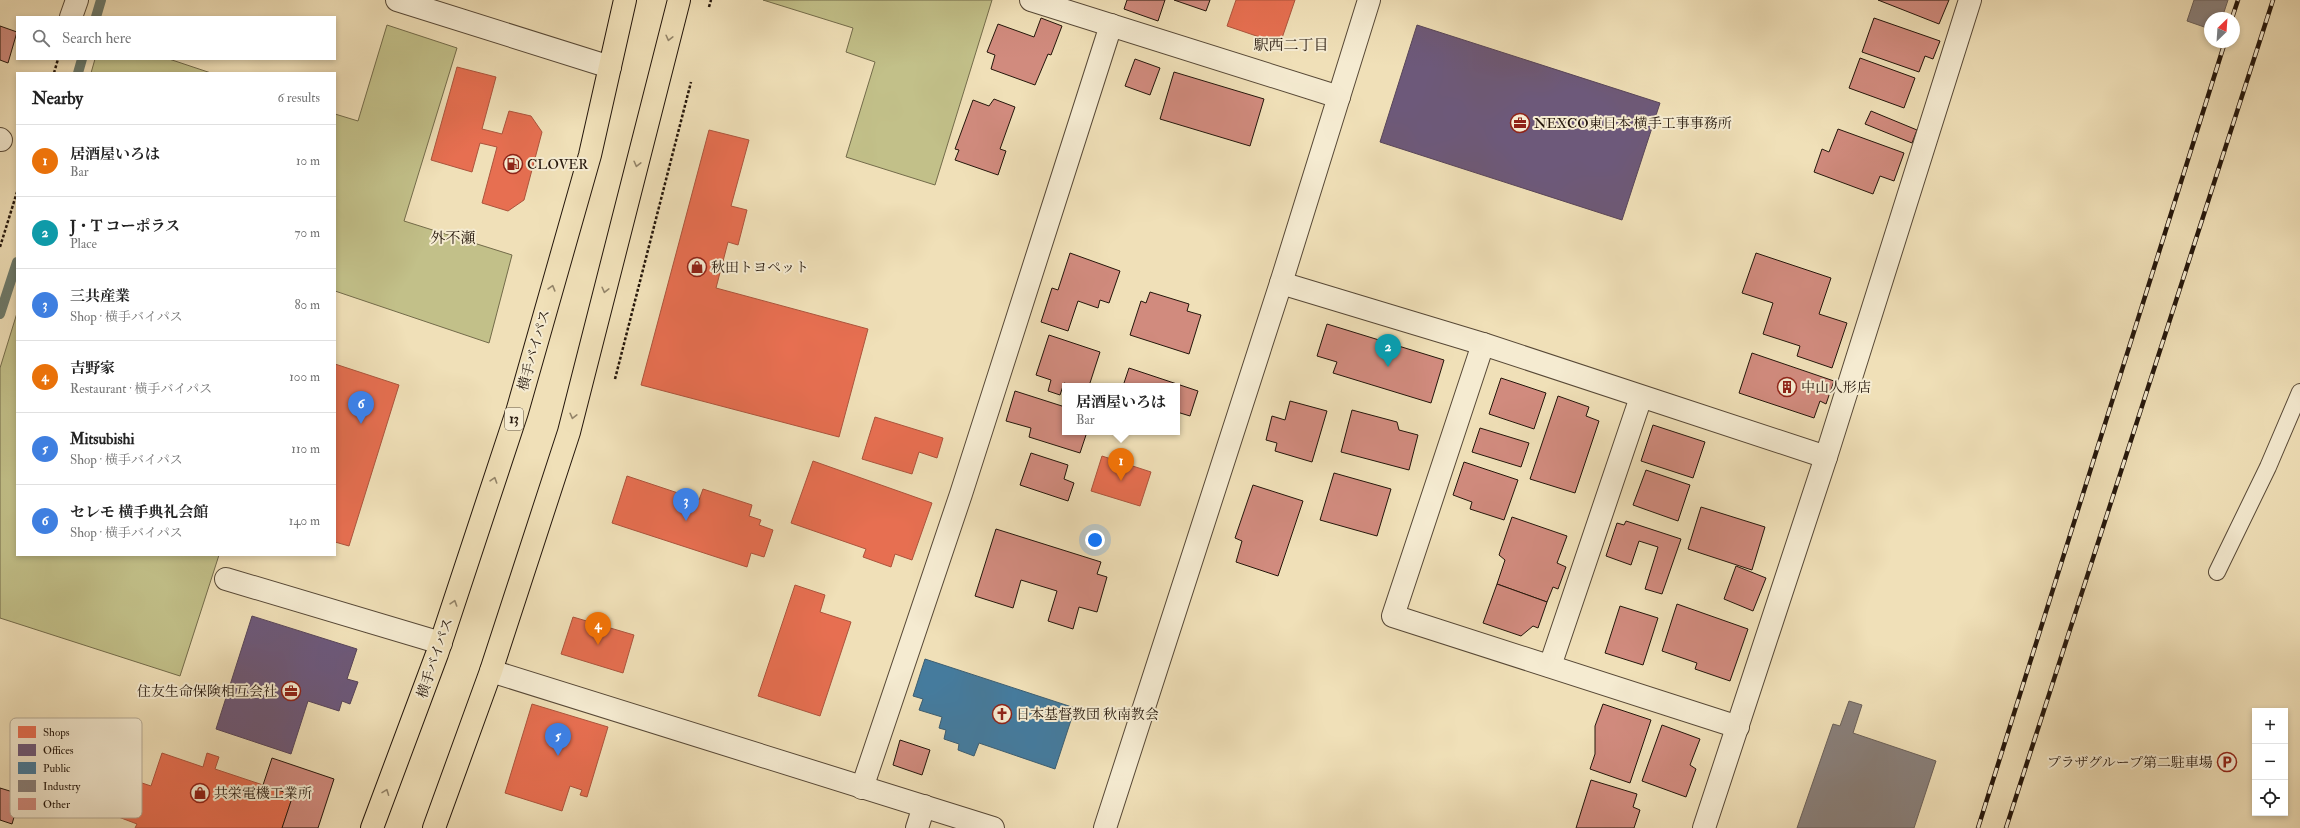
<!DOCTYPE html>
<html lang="en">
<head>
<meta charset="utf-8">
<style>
	:root { --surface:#fff; --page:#f6f6f6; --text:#222; --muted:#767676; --line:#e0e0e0; --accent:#8f2418 }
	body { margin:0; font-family:"IM FELL Double Pica","Noto Serif JP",serif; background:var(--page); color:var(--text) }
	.controls { position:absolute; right:12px; bottom:12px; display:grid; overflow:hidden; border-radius:0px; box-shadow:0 2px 6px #0003 }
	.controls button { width:36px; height:36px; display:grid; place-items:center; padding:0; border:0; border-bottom:1px solid var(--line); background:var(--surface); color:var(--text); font:20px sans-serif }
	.compass { position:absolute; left:2204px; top:12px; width:36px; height:36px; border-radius:50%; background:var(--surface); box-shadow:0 2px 6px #0003; rotate:25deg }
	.you { position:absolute; left:1095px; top:540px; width:14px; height:14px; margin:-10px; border:3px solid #fff; border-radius:50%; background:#1a73e8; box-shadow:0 0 0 6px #1a73e833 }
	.badge { display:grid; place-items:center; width:26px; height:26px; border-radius:50%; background:var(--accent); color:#fff; font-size:13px; font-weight:700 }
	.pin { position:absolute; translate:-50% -33px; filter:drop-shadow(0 1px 2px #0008) }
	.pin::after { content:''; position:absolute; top:21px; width:14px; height:12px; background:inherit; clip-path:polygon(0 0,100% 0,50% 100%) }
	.popup { position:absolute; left:1062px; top:383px; width:118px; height:52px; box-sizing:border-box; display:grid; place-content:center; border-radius:0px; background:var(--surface); filter:drop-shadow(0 1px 3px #0005); font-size:13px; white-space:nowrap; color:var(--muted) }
	.popup b { font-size:15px; color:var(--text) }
	.popup::after { content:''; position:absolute; left:50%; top:100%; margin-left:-8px; border:8px solid transparent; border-top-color:var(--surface) }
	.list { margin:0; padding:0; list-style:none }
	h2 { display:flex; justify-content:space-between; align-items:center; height:52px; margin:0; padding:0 16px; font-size:17px }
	h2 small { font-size:13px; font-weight:400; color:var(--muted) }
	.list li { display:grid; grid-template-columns:26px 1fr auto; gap:12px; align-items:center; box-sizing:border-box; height:72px; padding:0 16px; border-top:1px solid var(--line) }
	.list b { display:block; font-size:15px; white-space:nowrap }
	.list p { margin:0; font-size:13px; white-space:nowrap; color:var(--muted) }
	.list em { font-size:13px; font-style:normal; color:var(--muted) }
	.icon { flex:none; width:22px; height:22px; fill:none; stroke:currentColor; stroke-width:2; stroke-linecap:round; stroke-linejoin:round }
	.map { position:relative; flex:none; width:2300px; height:828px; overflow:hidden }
	.search { position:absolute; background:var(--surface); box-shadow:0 2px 6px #0003; left:16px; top:16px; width:320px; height:44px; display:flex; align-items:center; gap:10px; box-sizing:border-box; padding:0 14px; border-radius:0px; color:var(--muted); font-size:15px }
	.panel { position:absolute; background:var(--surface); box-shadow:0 2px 6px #0003; left:16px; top:72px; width:320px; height:484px; border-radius:0px }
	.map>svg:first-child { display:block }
	.green { fill:#c2c089; stroke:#736b4a }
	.shops { fill:#e76f51; stroke:#ac543c }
	.offices { fill:#6d597a; stroke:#574559 }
	.public { fill:#457b9d; stroke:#3b5d71 }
	.industry { fill:#8a817c; stroke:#6b615a }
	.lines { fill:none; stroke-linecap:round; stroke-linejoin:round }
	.stream { stroke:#6b7a6c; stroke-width:10 }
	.building { fill:#d18b7e; stroke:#24160b }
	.service-casing { stroke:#574836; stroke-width:18 }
	.minor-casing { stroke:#574836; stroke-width:24 }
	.tertiary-casing { stroke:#574836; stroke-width:24 }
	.trunk-casing { stroke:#24160b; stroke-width:24 }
	.path { stroke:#24160b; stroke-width:2.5; stroke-dasharray:3 2; stroke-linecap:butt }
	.service { stroke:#f5ebd1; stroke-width:16 }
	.minor { stroke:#f5ebd1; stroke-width:22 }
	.tertiary { stroke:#f5ebd1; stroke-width:22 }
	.trunk { stroke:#f0e0b8; stroke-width:22 }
	.rail-casing { stroke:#24160b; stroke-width:4.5 }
	.rail { stroke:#f5ebd1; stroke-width:3; stroke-dasharray:9; stroke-linecap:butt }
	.oneway { stroke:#94856a }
	.labels { text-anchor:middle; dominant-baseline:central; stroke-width:4; stroke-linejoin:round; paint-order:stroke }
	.shield { fill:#f5ebd1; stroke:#635646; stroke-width:1 }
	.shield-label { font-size:13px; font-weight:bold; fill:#24160b }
	.poi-label { font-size:14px; fill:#24160b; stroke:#f5ebd1; text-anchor:start }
	.street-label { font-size:14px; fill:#24160b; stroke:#f5ebd1 }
	.neighbourhood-label { font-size:15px; fill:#24160b; stroke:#f5ebd1 }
	.key { fill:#f5ebd1; stroke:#b6ab96; stroke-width:1 }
	.key-label { font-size:11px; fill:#24160b }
</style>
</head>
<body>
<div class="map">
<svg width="2300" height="828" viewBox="0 0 2300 828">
	<rect width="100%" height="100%" fill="#f0e0b8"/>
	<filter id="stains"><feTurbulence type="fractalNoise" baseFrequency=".005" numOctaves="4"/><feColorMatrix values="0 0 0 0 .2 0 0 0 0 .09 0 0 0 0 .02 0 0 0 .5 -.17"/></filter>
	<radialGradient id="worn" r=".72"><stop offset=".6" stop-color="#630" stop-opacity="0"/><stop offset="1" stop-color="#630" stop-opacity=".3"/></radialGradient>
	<g class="green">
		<path d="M763,0H992L935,185L846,157L875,62L846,52L853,28Z"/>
		<path d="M387,25L457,48L404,221L512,255L489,343L335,291V114L358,121Z"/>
		<path d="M95,59H169L211,73H91Z"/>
		<path d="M17,313V555H219L180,676L0,618V368Z"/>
	</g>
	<g class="shops">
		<path d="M1236,0H1295L1280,44L1227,26Z"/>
		<path d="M457,67L496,77L482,129L502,134L509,111L531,116L542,132L524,200L508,211L482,203L497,147L480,143L472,172L431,160Z"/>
		<path d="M709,130L749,140L731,206L747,210L738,245L728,242L716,288L868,329L839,437L641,385Z"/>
		<path d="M335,364L399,385L349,546L335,542Z"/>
		<path d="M875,417L943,438L937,458L919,452L912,474L862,459Z"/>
		<path d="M1102,456L1151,472L1140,506L1091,491Z"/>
		<path d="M813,461L932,503L912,560L895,554L891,567L863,557L866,549L791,523Z"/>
		<path d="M627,476L699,500L703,489L752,505L749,516L761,520L759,525L773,530L764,557L751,553L747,567L612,523Z"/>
		<path d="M795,585L825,595L820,612L851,622L820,716L758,696Z"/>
		<path d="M573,617L634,635L623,673L561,654Z"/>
		<path d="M532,704L608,727L587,797L580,795L582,790L570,786L562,811L505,793Z"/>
		<path d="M162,753L203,767L207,753L219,757L215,769L293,795L282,828H135L137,824L108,813L117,787L125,790L127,786L134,788L136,781L151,786Z"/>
	</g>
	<g class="offices">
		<path d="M1417,25L1660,103L1622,220L1380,142Z"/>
		<path d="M252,616L357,649L347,679L358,682L350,704L342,701L339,711L308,701L291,754L216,729Z"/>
	</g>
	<path class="public" d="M925,659L1075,708L1055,769L979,743L974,756L958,750L959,744L944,739L946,730L939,728L942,717L919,710L923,699L913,696Z"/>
	<g class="industry">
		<path d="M2194,0H2228L2222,18H2210V29L2187,21Z"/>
		<path d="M1849,701L1862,705L1853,733L1936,761L1914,828H1797L1833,724L1840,726Z"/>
	</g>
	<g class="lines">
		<g class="stream">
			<path d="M96,17L101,0"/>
			<path d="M78,73L82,59"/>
			<path d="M0,314L17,262"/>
		</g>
	</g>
	<g class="building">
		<path d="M1127,0H1165L1158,21L1124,9Z"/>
		<path d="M1174,0H1210L1206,11Z"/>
		<path d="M1878,0H1949L1939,24Z"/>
		<path d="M1041,18L1062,26L1051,55L1048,54L1035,85L991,69L995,55L987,52L998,24L1034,37Z"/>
		<path d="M1874,18L1940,41L1933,59L1925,56L1919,72L1862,52Z"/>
		<path d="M0,26L17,32L8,63L0,60Z"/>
		<path d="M1860,58L1915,78L1904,108L1849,88Z"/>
		<path d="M1135,59L1160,68L1150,95L1125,86Z"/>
		<path d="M1174,72L1264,99L1250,146L1160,119Z"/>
		<path d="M994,99L1015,107L1000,149L1006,151L998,175L955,160L959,150L955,149L973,100L989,106Z"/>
		<path d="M1871,111L1917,130L1912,143L1865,124Z"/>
		<path d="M1838,129L1904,153L1894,181L1880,176L1873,194L1814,172L1822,149L1829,152Z"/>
		<path d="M1070,253L1120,271L1109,303L1100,300L1098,308L1078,301L1068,331L1041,322L1052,288L1058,290Z"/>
		<path d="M1756,253L1831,278L1819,314L1847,323L1832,368L1797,356L1800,346L1763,334L1773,303L1742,293Z"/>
		<path d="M1150,292L1189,304L1187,311L1201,315L1189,354L1130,335L1141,301L1146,303Z"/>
		<path d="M1327,324L1444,360L1431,403L1333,373L1337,362L1317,356Z"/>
		<path d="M1049,335L1100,352L1089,386H1074L1064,383L1060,395L1048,391L1051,380L1036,375Z"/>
		<path d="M1752,353L1834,381L1826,404L1820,401L1814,418L1739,393Z"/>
		<path d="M1129,368L1198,391L1190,416L1177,412V386H1123Z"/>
		<path d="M1501,378L1546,393L1534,429L1489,414Z"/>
		<path d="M1015,391L1065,407V432H1087L1080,453L1029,437L1031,428L1006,421Z"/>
		<path d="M1558,396L1589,407L1586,416L1599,421L1575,493L1530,479Z"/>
		<path d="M1290,401L1327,411L1312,462L1275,451L1277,443L1266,440L1272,416L1285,420Z"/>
		<path d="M1352,410L1397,422L1399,430L1418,435L1409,470L1341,452Z"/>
		<path d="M1653,425L1705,442L1693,478L1641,461Z"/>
		<path d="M1480,428L1529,443L1521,467L1472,452Z"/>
		<path d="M1031,453L1068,465L1064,479L1074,483L1068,501L1020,485Z"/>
		<path d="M1464,462L1518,480L1504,520L1470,509L1472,502L1453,495Z"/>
		<path d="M1646,470L1690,485L1678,521L1633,505Z"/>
		<path d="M1334,473L1391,489L1377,536L1320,520Z"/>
		<path d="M1253,485L1303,501L1278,576L1236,562L1242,541L1235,538Z"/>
		<path d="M1701,507L1765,527L1752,570L1688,549Z"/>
		<path d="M1512,517L1567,536L1557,563L1566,567L1558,589L1553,587L1547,602L1497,584L1505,560L1499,555Z"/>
		<path d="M1626,521L1681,539L1662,594L1645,589L1658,547L1639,541L1631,565L1606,556L1617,523L1624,525Z"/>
		<path d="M996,529L1101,562L1097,574L1107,577L1097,612L1079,607L1073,629L1048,621L1057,591L1021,580L1013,608L975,596Z"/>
		<path d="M1736,566L1766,578L1753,611L1724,599Z"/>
		<path d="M1497,584L1547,602L1538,628L1533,626L1521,636L1483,623Z"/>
		<path d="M1677,604L1748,629L1730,681L1695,669L1697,663L1662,651Z"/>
		<path d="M1620,606L1658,618L1643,665L1605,653Z"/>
		<path d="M1603,704L1651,720L1630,783L1590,769L1595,754V726Z"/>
		<path d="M1662,725L1700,739L1690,765L1696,769L1686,797L1642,781Z"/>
		<path d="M900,740L930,750L922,775L893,765Z"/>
		<path d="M272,758L334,779L318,828H282L293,795L263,785Z"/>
		<path d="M1591,780L1637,794L1633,807L1640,810L1634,828H1576Z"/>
		<path d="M0,788L26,796L22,808L17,807L12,824L0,820Z"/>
	</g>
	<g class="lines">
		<g class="service-casing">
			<path id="service" d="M2217,572L2268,467L2300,392"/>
		</g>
		<g class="minor-casing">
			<g id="minor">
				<path d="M397,0L610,67"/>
				<path d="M1031,0L1339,97"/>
				<path d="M71,17L77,0"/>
				<path d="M0,139L1,140"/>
				<path d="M1281,283L1483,344L1826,457"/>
				<path d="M1483,344L1393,616L1738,727"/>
				<path d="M226,579L441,643"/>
				<path d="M1550,666L1641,397"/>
				<path d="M491,671L993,828"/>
				<path d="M862,788L961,494L1111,25"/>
				<path d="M917,828L924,806"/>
				<path d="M1704,828L1826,457L1970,0"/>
			</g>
		</g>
		<g class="tertiary-casing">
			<path id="tertiary" d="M1105,828L1281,283L1369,0"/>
		</g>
		<g class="trunk-casing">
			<g id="trunk">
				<path d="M372,828L437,654L517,412L590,155L625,0"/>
				<path d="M434,828L491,671L569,432L679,0"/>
			</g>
		</g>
		<g class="path">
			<path d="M709,7L711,0"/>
			<path d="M54,73L58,59"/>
			<path d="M0,247L17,192"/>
			<path d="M615,379L691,82"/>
		</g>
		<use href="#service" class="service"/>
		<use href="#minor" class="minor"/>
		<use href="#tertiary" class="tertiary"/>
		<use href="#trunk" class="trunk"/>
		<g class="rail-casing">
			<g id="rail">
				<path d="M2232,18L2238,0"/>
				<path d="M1978,828L2225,42"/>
				<path d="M2006,828L2273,0"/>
			</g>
		</g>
		<use href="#rail" class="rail"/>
	</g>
	<defs><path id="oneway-chevron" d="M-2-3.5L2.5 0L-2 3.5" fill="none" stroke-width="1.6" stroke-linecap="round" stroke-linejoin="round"/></defs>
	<g class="oneway">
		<use href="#oneway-chevron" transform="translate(669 38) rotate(104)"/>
		<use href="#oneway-chevron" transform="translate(637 164) rotate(104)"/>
		<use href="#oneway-chevron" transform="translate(552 288) rotate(-74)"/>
		<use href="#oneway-chevron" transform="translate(605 290) rotate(104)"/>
		<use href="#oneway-chevron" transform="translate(573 416) rotate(104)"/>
		<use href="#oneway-chevron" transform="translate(494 480) rotate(-72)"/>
		<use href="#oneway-chevron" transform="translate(454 603) rotate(-72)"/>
		<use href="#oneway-chevron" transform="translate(386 792) rotate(-69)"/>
	</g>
	<defs>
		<g id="office-ring" transform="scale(1)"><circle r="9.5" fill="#f5ebd1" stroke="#8f2418" stroke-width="1.5"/><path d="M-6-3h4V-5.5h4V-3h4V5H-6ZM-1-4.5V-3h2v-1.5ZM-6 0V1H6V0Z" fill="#8f2418"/></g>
		<g id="fuel-ring" transform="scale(1)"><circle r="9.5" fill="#f5ebd1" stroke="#8f2418" stroke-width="1.5"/><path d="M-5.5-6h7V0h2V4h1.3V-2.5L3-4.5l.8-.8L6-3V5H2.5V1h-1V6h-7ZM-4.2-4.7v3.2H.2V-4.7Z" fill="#8f2418"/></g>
		<g id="shop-ring" transform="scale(1)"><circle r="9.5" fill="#f5ebd1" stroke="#8f2418" stroke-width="1.5"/><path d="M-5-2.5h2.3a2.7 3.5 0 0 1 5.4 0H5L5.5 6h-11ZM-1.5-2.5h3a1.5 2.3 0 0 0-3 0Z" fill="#8f2418"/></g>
		<g id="building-ring" transform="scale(1)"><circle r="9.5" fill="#f5ebd1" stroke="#8f2418" stroke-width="1.5"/><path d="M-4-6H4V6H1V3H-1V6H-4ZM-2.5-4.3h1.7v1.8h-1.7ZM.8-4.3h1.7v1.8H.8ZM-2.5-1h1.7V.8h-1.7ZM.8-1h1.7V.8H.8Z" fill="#8f2418"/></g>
		<g id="church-ring" transform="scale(1)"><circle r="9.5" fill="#f5ebd1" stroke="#8f2418" stroke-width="1.5"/><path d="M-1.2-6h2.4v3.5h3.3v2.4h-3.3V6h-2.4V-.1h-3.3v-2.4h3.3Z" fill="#8f2418"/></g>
		<g id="parking-ring" transform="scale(1)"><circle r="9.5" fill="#f5ebd1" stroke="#8f2418" stroke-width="1.5"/><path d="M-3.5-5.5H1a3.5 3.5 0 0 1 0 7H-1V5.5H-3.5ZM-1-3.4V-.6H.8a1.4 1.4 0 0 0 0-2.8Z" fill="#8f2418"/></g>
	</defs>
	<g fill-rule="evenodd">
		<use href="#office-ring" x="1520" y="123"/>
		<use href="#fuel-ring" x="513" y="164"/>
		<use href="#shop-ring" x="697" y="267"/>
		<use href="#building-ring" x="1787" y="387"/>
		<use href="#office-ring" x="291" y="691"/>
		<use href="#church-ring" x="1002" y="714"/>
		<use href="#parking-ring" x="2227" y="762"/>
		<use href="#shop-ring" x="200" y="793"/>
	</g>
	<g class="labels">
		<rect class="shield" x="505" y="408" width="18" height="22" rx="3"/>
		<g class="shield-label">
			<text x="514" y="419">13</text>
		</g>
		<g class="poi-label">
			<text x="1534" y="123">NEXCO東日本 横手工事事務所</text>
			<text x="527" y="164">CLOVER</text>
			<text x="711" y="267">秋田トヨペット</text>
			<text x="1801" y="387">中山人形店</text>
			<text x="277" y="691" text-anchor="end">住友生命保険相互会社</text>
			<text x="1016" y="714">日本基督教団 秋南教会</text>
			<text x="2213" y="762" text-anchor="end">プラザグループ第二駐車場</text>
			<text x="214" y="793">共栄電機工業所</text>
		</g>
		<g class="street-label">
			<text transform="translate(534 350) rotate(-74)">横手バイパス</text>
			<text transform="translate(435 658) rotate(-71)">横手バイパス</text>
		</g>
		<g class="neighbourhood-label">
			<text x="1291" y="45">駅西二丁目</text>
			<text x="453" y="238">外不瀬</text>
		</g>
	</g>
	<rect x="10" y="718" width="132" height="100" rx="6" class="key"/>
	<rect x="18" y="726" width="18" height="12" fill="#e76f51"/>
	<rect x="18" y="744" width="18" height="12" fill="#6d597a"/>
	<rect x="18" y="762" width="18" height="12" fill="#457b9d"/>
	<rect x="18" y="780" width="18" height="12" fill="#8a817c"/>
	<rect x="18" y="798" width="18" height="12" fill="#d18b7e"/>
	<g class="key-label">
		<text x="43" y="736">Shops</text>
		<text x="43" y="754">Offices</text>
		<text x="43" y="772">Public</text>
		<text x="43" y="790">Industry</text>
		<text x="43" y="808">Other</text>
	</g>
	<rect width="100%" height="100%" filter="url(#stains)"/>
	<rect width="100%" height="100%" fill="url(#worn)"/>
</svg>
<div class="controls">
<button>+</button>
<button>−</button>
<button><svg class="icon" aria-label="locate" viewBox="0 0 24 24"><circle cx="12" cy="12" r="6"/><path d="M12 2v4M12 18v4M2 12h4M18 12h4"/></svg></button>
</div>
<svg class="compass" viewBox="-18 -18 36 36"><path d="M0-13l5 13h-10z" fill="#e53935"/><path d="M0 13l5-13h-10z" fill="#767676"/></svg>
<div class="you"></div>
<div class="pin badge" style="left:1121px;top:481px;background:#e8710a">1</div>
<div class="popup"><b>居酒屋いろは</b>Bar</div>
<div class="pin badge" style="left:1388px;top:367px;background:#0f9aa8">2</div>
<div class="pin badge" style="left:686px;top:521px;background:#3f7fe0">3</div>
<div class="pin badge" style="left:598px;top:645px;background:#e8710a">4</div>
<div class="pin badge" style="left:558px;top:756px;background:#3f7fe0">5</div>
<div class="pin badge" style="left:361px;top:424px;background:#3f7fe0">6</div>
<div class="search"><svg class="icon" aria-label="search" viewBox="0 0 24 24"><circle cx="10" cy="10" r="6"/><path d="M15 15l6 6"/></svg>Search here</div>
<section class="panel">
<h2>Nearby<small>6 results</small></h2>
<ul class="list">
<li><span class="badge" style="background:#e8710a">1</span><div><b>居酒屋いろは</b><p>Bar</p></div><em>10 m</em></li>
<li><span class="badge" style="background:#0f9aa8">2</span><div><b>J・T コーポラス</b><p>Place</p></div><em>70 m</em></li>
<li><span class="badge" style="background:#3f7fe0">3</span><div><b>三共産業</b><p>Shop · 横手バイパス</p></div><em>80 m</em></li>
<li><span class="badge" style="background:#e8710a">4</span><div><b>吉野家</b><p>Restaurant · 横手バイパス</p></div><em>100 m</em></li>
<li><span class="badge" style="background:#3f7fe0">5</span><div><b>Mitsubishi</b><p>Shop · 横手バイパス</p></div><em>110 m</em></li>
<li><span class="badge" style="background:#3f7fe0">6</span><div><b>セレモ 横手典礼会館</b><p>Shop · 横手バイパス</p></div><em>140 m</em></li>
</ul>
</section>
</div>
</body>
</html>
